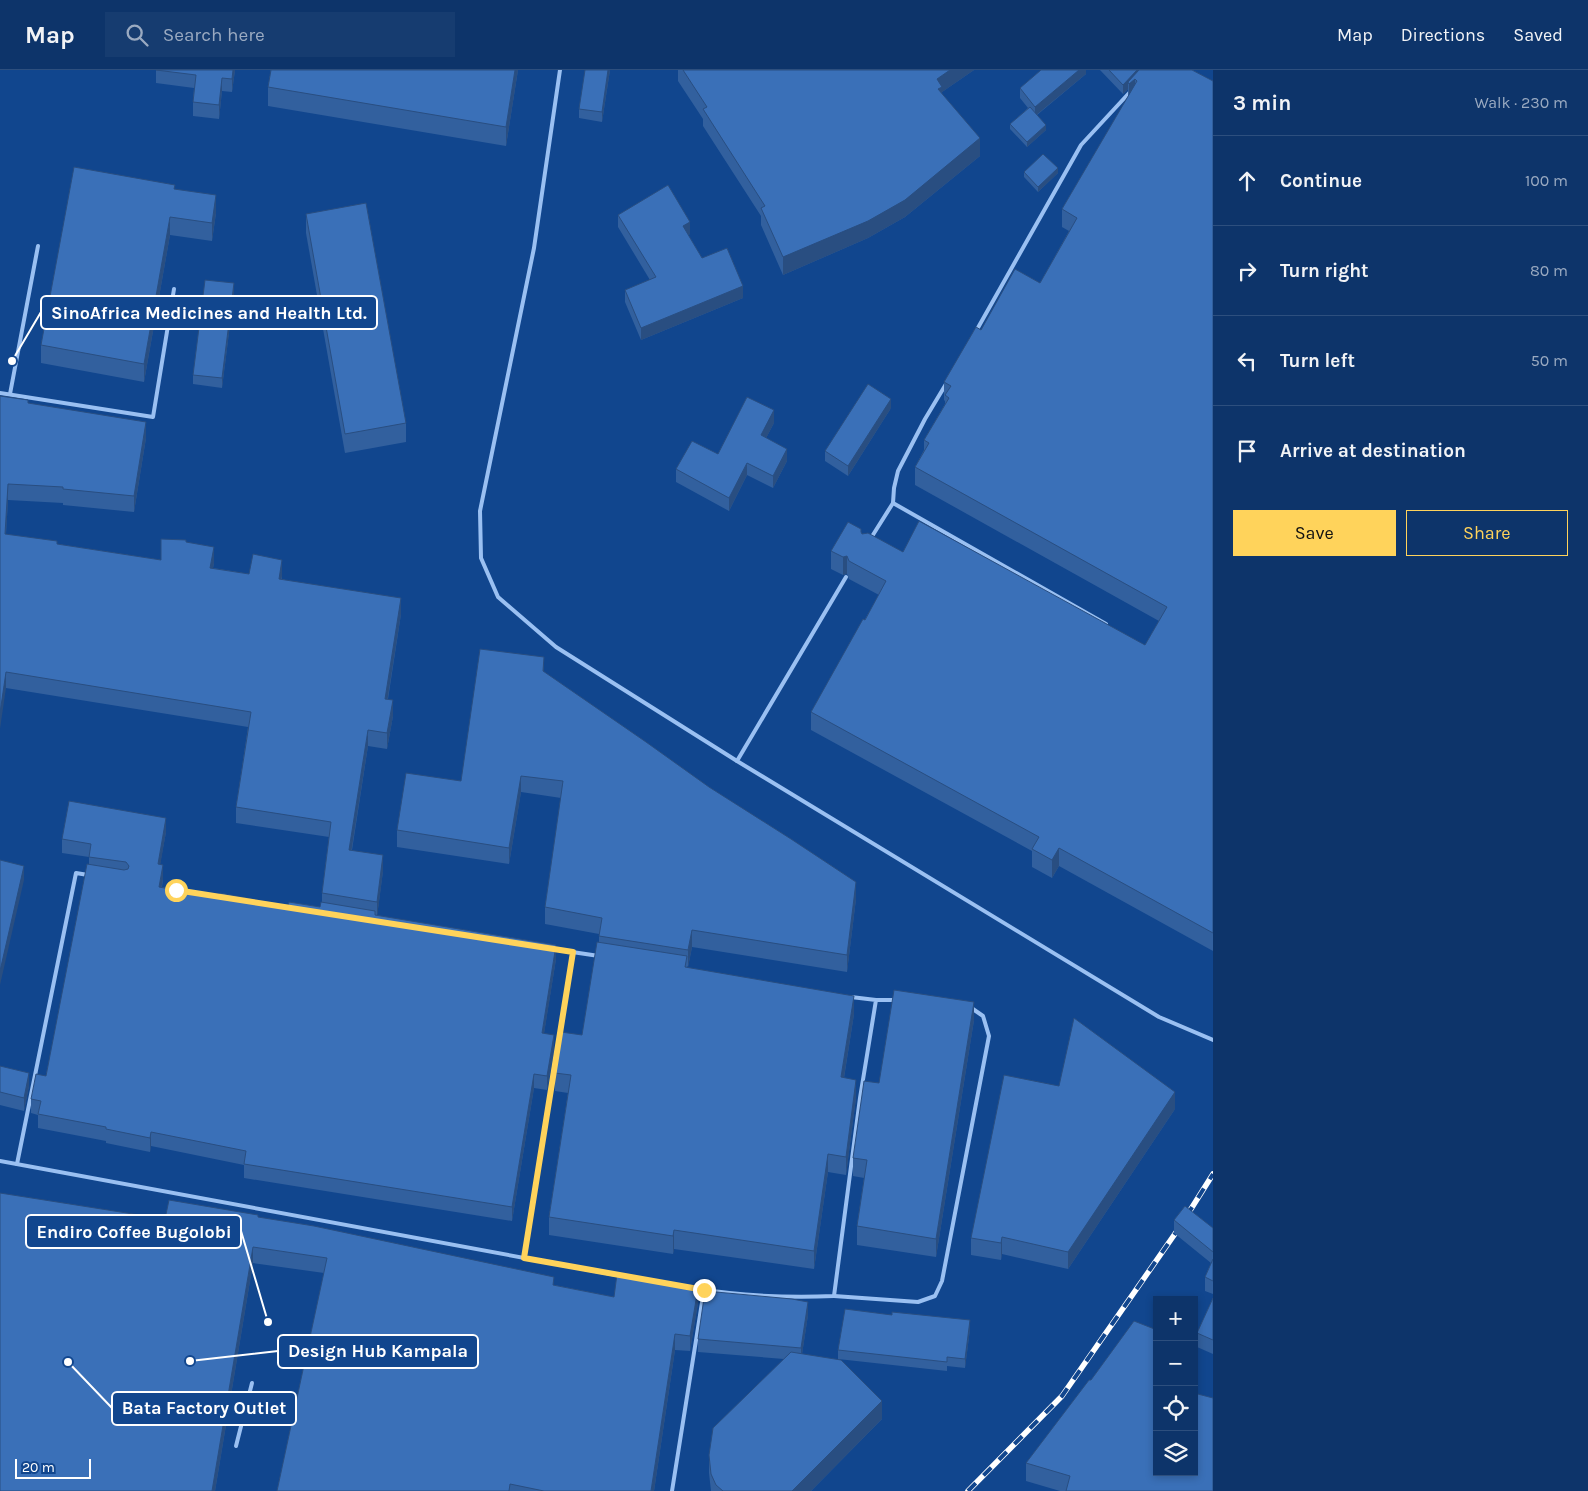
<!DOCTYPE html>
<html lang="en">
<head>
<meta charset="utf-8">
<style>
	:root { --surface:#0d346a; --page:#163c70; --text:#f1f3f6; --muted:#9aaac1; --line:#2d4f7e; --accent:#ffd35b }
	body { margin:0; font-family:Karla,sans-serif; background:var(--page); color:var(--text) }
	.controls { position:absolute; right:15px; bottom:15px; display:grid; overflow:hidden; border-radius:0px; box-shadow:0 2px 8px #0003 }
	.controls button { width:45px; height:45px; display:grid; place-items:center; padding:0; border:0; border-bottom:1px solid var(--line); background:var(--surface); color:var(--text); font:25px sans-serif }
	.scale { position:absolute; left:15px; bottom:12px; width:76px; box-sizing:border-box; padding-left:5px; border:2px solid #fff; border-top:0; font-size:14px; line-height:18px; white-space:nowrap; color:#fff; -webkit-text-stroke:4px #11468e; paint-order:stroke }
	.stop { position:absolute; width:15px; height:15px; margin:-11px; border:4px solid #ffd35b; border-radius:50%; background:#fff }
	.stop.end { background:#ffd35b; border-color:#fff; box-shadow:0 1px 5px #0008 }
	.list { margin:0; padding:0; list-style:none }
	h2 { display:flex; justify-content:space-between; align-items:center; height:65px; margin:0; padding:0 20px; font-size:21px }
	h2 small { font-size:16px; font-weight:400; color:var(--muted) }
	.list li { display:grid; grid-template-columns:32px 1fr auto; gap:15px; align-items:center; box-sizing:border-box; height:90px; padding:0 20px; border-top:1px solid var(--line) }
	.list b { display:block; font-size:19px; white-space:nowrap }
	.list em { font-size:16px; font-style:normal; color:var(--muted) }
	.actions { display:flex; gap:10px; padding:15px 20px }
	.actions a { flex:1; padding:11px 0; border:1px solid var(--accent); border-radius:0px; text-align:center; font-size:18px; color:var(--accent) }
	.actions .main { background:var(--accent); color:#111 }
	.icon { flex:none; width:28px; height:28px; fill:none; stroke:currentColor; stroke-width:2; stroke-linecap:round; stroke-linejoin:round }
	.map { position:relative; flex:none; width:1213px; height:1421px; overflow:hidden }
	header { display:flex; align-items:center; gap:30px; box-sizing:border-box; height:70px; padding:0 25px; background:var(--surface); border-bottom:1px solid var(--line) }
	header strong { font-size:24px }
	nav { display:flex; gap:28px; margin-inline-start:auto; font-size:18px }
	.search { width:350px; height:45px; background:var(--page); display:flex; align-items:center; gap:12px; box-sizing:border-box; padding:0 18px; border-radius:0px; color:var(--muted); font-size:19px }
	main { display:flex }
	aside { flex:1; background:var(--surface) }
	.map>svg:first-child { display:block }
	.lines { fill:none; stroke-linecap:round; stroke-linejoin:round }
	.lane { stroke:#9ac0f2; stroke-width:4 }
	.rail-casing { stroke:#fff; stroke-width:5.5 }
	.rail { stroke:#11468e; stroke-width:4; stroke-dasharray:11; stroke-linecap:butt }
	.wall { fill:#32609e }
	.shaded-wall { fill:#294e81 }
	.building { fill:#3a70b8; stroke:#294e81 }
	.route { stroke:#ffd35b; stroke-width:6 }
	.leader { fill:none; stroke:#fff; stroke-width:2 }
	.callout-dot { fill:#fff; stroke:#11468e; stroke-width:2 }
	.callout { fill:#11468e; stroke:#fff; stroke-width:2 }
	.callout-label { font-size:18px; text-anchor:middle; font-weight:bold; fill:#fff }
</style>
</head>
<body>
<header>
<strong>Map</strong>
<div class="search"><svg class="icon" aria-label="search" viewBox="0 0 24 24"><circle cx="10" cy="10" r="6"/><path d="M15 15l6 6"/></svg>Search here</div>
<nav><a>Map</a><a>Directions</a><a>Saved</a></nav>
</header>
<main>
<div class="map">
<svg width="1213" height="1421" viewBox="0 0 1213 1421">
	<rect width="100%" height="100%" fill="#11468e"/>
	<g class="lines">
		<g class="lane">
			<path d="M560,0L534,178L480,441L481,488L498,527L556,577L737,691"/>
			<path d="M975,263L1081,75L1130,22"/>
			<path d="M0,323L153,347L174,219"/>
			<path d="M10,324L38,176"/>
			<path d="M893,433L1106,554"/>
			<path d="M871,468L893,433L894,418L898,401L925,349L946,314"/>
			<path d="M846,507L737,691L1159,947L1213,970"/>
			<path d="M181,821L224,828"/>
			<path d="M552,879L599,886"/>
			<path d="M876,930H896"/>
			<path d="M0,1091L622,1206"/>
			<path d="M17,1094L76,803L88,805"/>
			<path d="M524,1188L573,882"/>
			<path d="M693,1218C740,1226 786,1228 834,1226L860,1028L876,930L851,927"/>
			<path d="M834,1226L918,1232L935,1226L942,1211L989,966L983,946L970,937"/>
			<path d="M236,1376L252,1313"/>
			<path d="M672,1421L704,1220"/>
		</g>
		<g class="rail-casing">
			<path id="rail" d="M968,1421L1062,1326L1179,1158L1213,1104"/>
		</g>
		<use href="#rail" class="rail"/>
	</g>
	<g class="wall">
		<path d="M156,0H235L232,22L222,21L219,49L193,46V32L194,18L156,13Z"/>
		<path d="M271,0H518L506,76L268,36V17Z"/>
		<path d="M610,0L602,52L579,48V39Z"/>
		<path d="M678,0H974L942,22V25L980,86L905,147L868,168L783,205L761,155V146L703,56V49L678,11Z"/>
		<path d="M1086,0V4L1037,45L1046,60L1027,77L1010,59V54L1028,38L1020,28V18Z"/>
		<path d="M1100,0H1192L1213,11V881L1059,796L1052,808L1032,797V781L811,660V642L879,525L849,509L847,504L843,505L831,499V481L861,463L862,464L903,482L1145,575L1159,551L915,415V397L924,380V370L945,334V331L944,330V312L981,260L1040,213L1069,161L1062,157V139L1128,27V19L1123,24Z"/>
		<path d="M1024,102L1058,103L1038,122L1024,107Z"/>
		<path d="M175,119L216,143L212,171L170,165L144,312L41,293V275Z"/>
		<path d="M306,144L406,353V372L345,383L306,163Z"/>
		<path d="M618,145L690,164L688,165L702,188L743,228L641,270L625,232V220L650,210L618,157Z"/>
		<path d="M234,223L222,318L193,314V305Z"/>
		<path d="M0,326L28,333L146,368L134,442L63,435V433L8,430L6,464L57,474L161,490L186,472L214,493L213,498L249,504L282,506V509L401,544L388,629L393,646L387,679L368,676L352,780L383,801L377,846L556,889L544,963L554,979L547,1020L534,1018L512,1151L244,1108V1095L151,1076L150,1082L106,1073V1071L38,1058V1045L31,1043V1029L46,1006L89,795V787L62,783V769L166,762L160,794L163,809L162,817L219,828L288,836L320,837L322,833V823L329,767L236,753V737L248,657L6,618Z"/>
		<path d="M891,338L848,406L825,391V381Z"/>
		<path d="M774,353L766,368L787,391L773,418L747,405L729,441L676,412V399L718,384Z"/>
		<path d="M544,602L856,829L847,902L692,877L688,897L687,896V898L854,944L844,1008L856,1028L846,1105L828,1102L814,1199L674,1179L673,1184L549,1165V1147L568,1023L555,1021V1003L582,965L599,872V864L545,854V837L561,728L521,722L509,794L397,777V760L461,711Z"/>
		<path d="M974,950L936,1187L857,1175V1156L864,1108L853,1106V1088L879,1013Z"/>
		<path d="M0,996L29,1016L24,1041L0,1035Z"/>
		<path d="M1175,1039L1068,1199L1002,1184L1001,1190L971,1185V1168Z"/>
		<path d="M258,1148L554,1215L614,1227L698,1233L690,1281L675,1280L654,1421H277L324,1203L253,1193L215,1421H0L165,1149Z"/>
		<path d="M1174,1150L1213,1158V1224L1205,1221V1207L1211,1193L1174,1163Z"/>
		<path d="M1213,1228V1284L1197,1277V1263Z"/>
		<path d="M808,1245L802,1284L882,1349L811,1421H711L709,1403V1385L784,1289L698,1282V1269Z"/>
		<path d="M970,1259L965,1298L947,1296V1301L838,1289V1280Z"/>
		<path d="M1026,1393L1157,1402L1213,1421H1060L1026,1411Z"/>
	</g>
	<g class="shaded-wall">
		<path d="M233,0H235L232,22V9Z"/>
		<path d="M515,0H518L506,76V57Z"/>
		<path d="M608,0H610L602,52V42Z"/>
		<path d="M950,0H974L942,22V34L938,37L937,9Z"/>
		<path d="M1079,0H1086V4L1035,46V37Z"/>
		<path d="M1136,0H1161L1135,9V27L1129,32V14L1128,12V19L1123,24V15Z"/>
		<path d="M222,8V21L219,49V35Z"/>
		<path d="M1046,55V60L1027,77V72Z"/>
		<path d="M980,68V86L905,147L868,168L783,205V187Z"/>
		<path d="M1058,98V103L1038,122V117Z"/>
		<path d="M216,125V143L212,171V153Z"/>
		<path d="M170,147V165L144,312V294Z"/>
		<path d="M690,152V164L683,168V156Z"/>
		<path d="M234,213V223L222,318V308Z"/>
		<path d="M743,216V228L641,270V258Z"/>
		<path d="M891,329V338L848,406V396Z"/>
		<path d="M774,340V353L761,378V365Z"/>
		<path d="M146,352V368L134,442V426Z"/>
		<path d="M787,379V391L773,418V406Z"/>
		<path d="M747,393V405L729,441V428Z"/>
		<path d="M8,414V430L5,480V464Z"/>
		<path d="M214,477V493L210,514V498Z"/>
		<path d="M847,486V504L843,505V487Z"/>
		<path d="M282,490V506L279,525V509Z"/>
		<path d="M401,528V544L385,645V629Z"/>
		<path d="M544,587V604L543,601Z"/>
		<path d="M6,602V618L0,659V643Z"/>
		<path d="M393,630V646L387,679V663Z"/>
		<path d="M368,660V676L349,796V780Z"/>
		<path d="M521,706V722L509,794V778Z"/>
		<path d="M166,748V762L158,808V794Z"/>
		<path d="M1059,778V796L1052,808V790Z"/>
		<path d="M383,785V801L377,848V832Z"/>
		<path d="M163,795V809L159,831V817Z"/>
		<path d="M24,796V810L0,915V901Z"/>
		<path d="M856,812V829L847,902V885Z"/>
		<path d="M692,860V877L688,897V880Z"/>
		<path d="M556,875V889L542,977V963Z"/>
		<path d="M854,926V944L841,1026V1007Z"/>
		<path d="M974,932V950L936,1187V1169Z"/>
		<path d="M554,965V979L547,1020V1006Z"/>
		<path d="M29,1003V1016L24,1041V1028Z"/>
		<path d="M534,1004V1018L512,1151V1137Z"/>
		<path d="M856,1010V1028L846,1105V1087Z"/>
		<path d="M1175,1022V1039L1068,1199V1182Z"/>
		<path d="M151,1062V1076L150,1082V1068Z"/>
		<path d="M828,1084V1102L814,1199V1181Z"/>
		<path d="M674,1160V1179L673,1184V1166Z"/>
		<path d="M1002,1167V1184L1001,1190V1173Z"/>
		<path d="M253,1177V1193L215,1421H212Z"/>
		<path d="M698,1218V1233L690,1281V1266Z"/>
		<path d="M808,1232V1245L801,1291V1278Z"/>
		<path d="M970,1250V1259L965,1298V1289Z"/>
		<path d="M675,1264V1280L654,1421H651Z"/>
		<path d="M882,1331V1349L811,1421H792Z"/>
	</g>
	<g class="building">
		<path d="M156,0H233L232,9L222,8L219,35L193,32L196,5Z"/>
		<path d="M271,0H515L506,57L268,17Z"/>
		<path d="M585,0H608L602,42L579,39Z"/>
		<path d="M683,0H950L937,9L942,17L938,19L980,68L905,130L868,151L783,187L761,138L765,136L703,39L707,37Z"/>
		<path d="M1041,0H1079L1035,37L1020,18Z"/>
		<path d="M1109,0H1137L1123,15Z"/>
		<path d="M1139,0H1192L1213,11V863L1059,778L1052,790L1032,779L1039,767L811,642L863,549L865,550L886,511L849,491L847,486L843,487L831,481L848,452L861,459V462L862,464L868,463L903,482L919,451L1145,575L1167,537L915,397L929,373L924,370L949,328L945,325L951,316L944,312L976,257L981,260L1015,199L1040,213L1077,148L1062,139L1137,11L1135,9L1129,14L1128,12Z"/>
		<path d="M1030,37L1046,55L1027,72L1010,54Z"/>
		<path d="M1043,84L1058,98L1038,117L1024,102Z"/>
		<path d="M74,97L175,115L174,119L216,125L212,153L170,147L144,294L41,275Z"/>
		<path d="M668,115L690,152L683,156L702,188L727,178L743,216L641,258L625,220L656,207L618,145Z"/>
		<path d="M366,133L406,353L345,364L306,144Z"/>
		<path d="M205,210L234,213L222,308L193,305Z"/>
		<path d="M868,314L891,329L848,396L825,381Z"/>
		<path d="M0,326L28,330V333L146,352L134,426L63,419V417L8,414L5,464L57,471V474L161,490V469L186,470V472L214,477L210,498L249,504L253,484L282,490L279,509L401,528L385,629L393,630L387,663L368,660L349,780L383,785L377,832L322,823L331,752L236,737L251,642L6,602L0,643Z"/>
		<path d="M747,327L774,340L761,365L787,379L773,406L747,393L729,428L676,399L692,371L718,384Z"/>
		<path d="M480,579L544,587L543,601L646,672L709,717L791,769L856,812L847,885L692,860L688,880L599,866L602,848L545,837L563,711L521,706L509,778L397,760L406,703L461,711Z"/>
		<path d="M69,731L166,748L158,794L163,795L159,817L219,828L220,823L288,836L289,832L320,837L321,832L375,841V845L556,875L542,963L554,965L547,1006L534,1004L512,1137L244,1094L246,1081L151,1062L150,1068L106,1059V1057L38,1044L41,1031L31,1029L36,1004L46,1006L87,794L124,800L128,799L129,796L126,792L89,787L91,774L62,769Z"/>
		<path d="M0,790L24,796L0,901Z"/>
		<path d="M597,872L687,886L685,897L854,926L841,1007L856,1010L846,1087L828,1084L814,1181L674,1160L673,1166L549,1147L571,1005L555,1003L561,962L582,965Z"/>
		<path d="M894,920L974,932L936,1169L857,1156L867,1090L853,1088L864,1011L879,1013Z"/>
		<path d="M1074,948L1175,1022L1068,1182L1002,1167L1001,1173L971,1168L1004,1005L1059,1016Z"/>
		<path d="M0,996L29,1003L24,1028L0,1022Z"/>
		<path d="M0,1123L165,1149L169,1130L258,1145V1147L314,1156L554,1207L553,1215L614,1227L617,1204L698,1218L690,1266L675,1264L651,1421H544L510,1414L509,1421H277L327,1188L253,1177L212,1421H0Z"/>
		<path d="M1185,1136L1213,1158V1182L1174,1150Z"/>
		<path d="M1213,1189V1211L1205,1207Z"/>
		<path d="M705,1221L792,1229L808,1232L801,1278L698,1269Z"/>
		<path d="M1213,1228V1270L1197,1263Z"/>
		<path d="M845,1239L892,1245V1242L970,1250L965,1289L947,1287V1292L838,1280Z"/>
		<path d="M1134,1251L1157,1260V1402H1194V1323L1213,1328V1421H1066L1070,1406L1026,1393L1089,1310H1091Z"/>
		<path d="M791,1282L841,1290L882,1331L792,1421H723L716,1415L711,1404L709,1385L713,1358Z"/>
	</g>
	<g class="lines">
		<path class="route" d="M176,820L573,882L524,1188L704,1220"/>
	</g>
	<path class="leader" d="M12 291L41 242M268 1252L241 1161M190 1291L278 1281M68 1292L112 1338"/>
	<g class="callout-dot">
		<circle cx="12" cy="291" r="5"/>
		<circle cx="268" cy="1252" r="5"/>
		<circle cx="190" cy="1291" r="5"/>
		<circle cx="68" cy="1292" r="5"/>
	</g>
	<g class="callout">
		<rect x="41" y="226" width="336" height="33" rx="5"/>
		<rect x="26" y="1145" width="215" height="33" rx="5"/>
		<rect x="278" y="1265" width="200" height="33" rx="5"/>
		<rect x="112" y="1322" width="184" height="33" rx="5"/>
	</g>
	<g class="callout-label">
		<text x="209" y="249">SinoAfrica Medicines and Health Ltd.</text>
		<text x="134" y="1168">Endiro Coffee Bugolobi</text>
		<text x="378" y="1287">Design Hub Kampala</text>
		<text x="204" y="1344">Bata Factory Outlet</text>
	</g>
</svg>
<div class="controls">
<button>+</button>
<button>−</button>
<button><svg class="icon" aria-label="locate" viewBox="0 0 24 24"><circle cx="12" cy="12" r="6"/><path d="M12 2v4M12 18v4M2 12h4M18 12h4"/></svg></button>
<button><svg class="icon" aria-label="layers" viewBox="0 0 24 24"><path d="M12 4l9 5-9 5-9-5zM3 14l9 5 9-5"/></svg></button>
</div>
<div class="scale">20 m</div>
<div class="stop" style="left:176px;top:820px"></div>
<div class="stop end" style="left:704px;top:1220px"></div>
</div>
<aside>
<h2>3 min<small>Walk · 230 m</small></h2>
<ul class="list">
<li><svg class="icon" aria-label="ahead" viewBox="0 0 24 24"><path d="M12 20V5M6 11l6-6 6 6"/></svg><div><b>Continue</b></div><em>100 m</em></li>
<li><svg class="icon" aria-label="right" viewBox="0 0 24 24"><path d="M7 20v-9h11M14 6l5 5-5 5"/></svg><div><b>Turn right</b></div><em>80 m</em></li>
<li><svg class="icon" aria-label="left" viewBox="0 0 24 24"><path d="M17 20v-9H6M10 6l-5 5 5 5"/></svg><div><b>Turn left</b></div><em>50 m</em></li>
<li><svg class="icon" aria-label="arrive" viewBox="0 0 24 24"><path d="M6 21V4h12l-3 4 3 4H6"/></svg><div><b>Arrive at destination</b></div></li>
</ul>
<div class="actions"><a class="main">Save</a><a>Share</a></div>
</aside>
</main>
</body>
</html>
